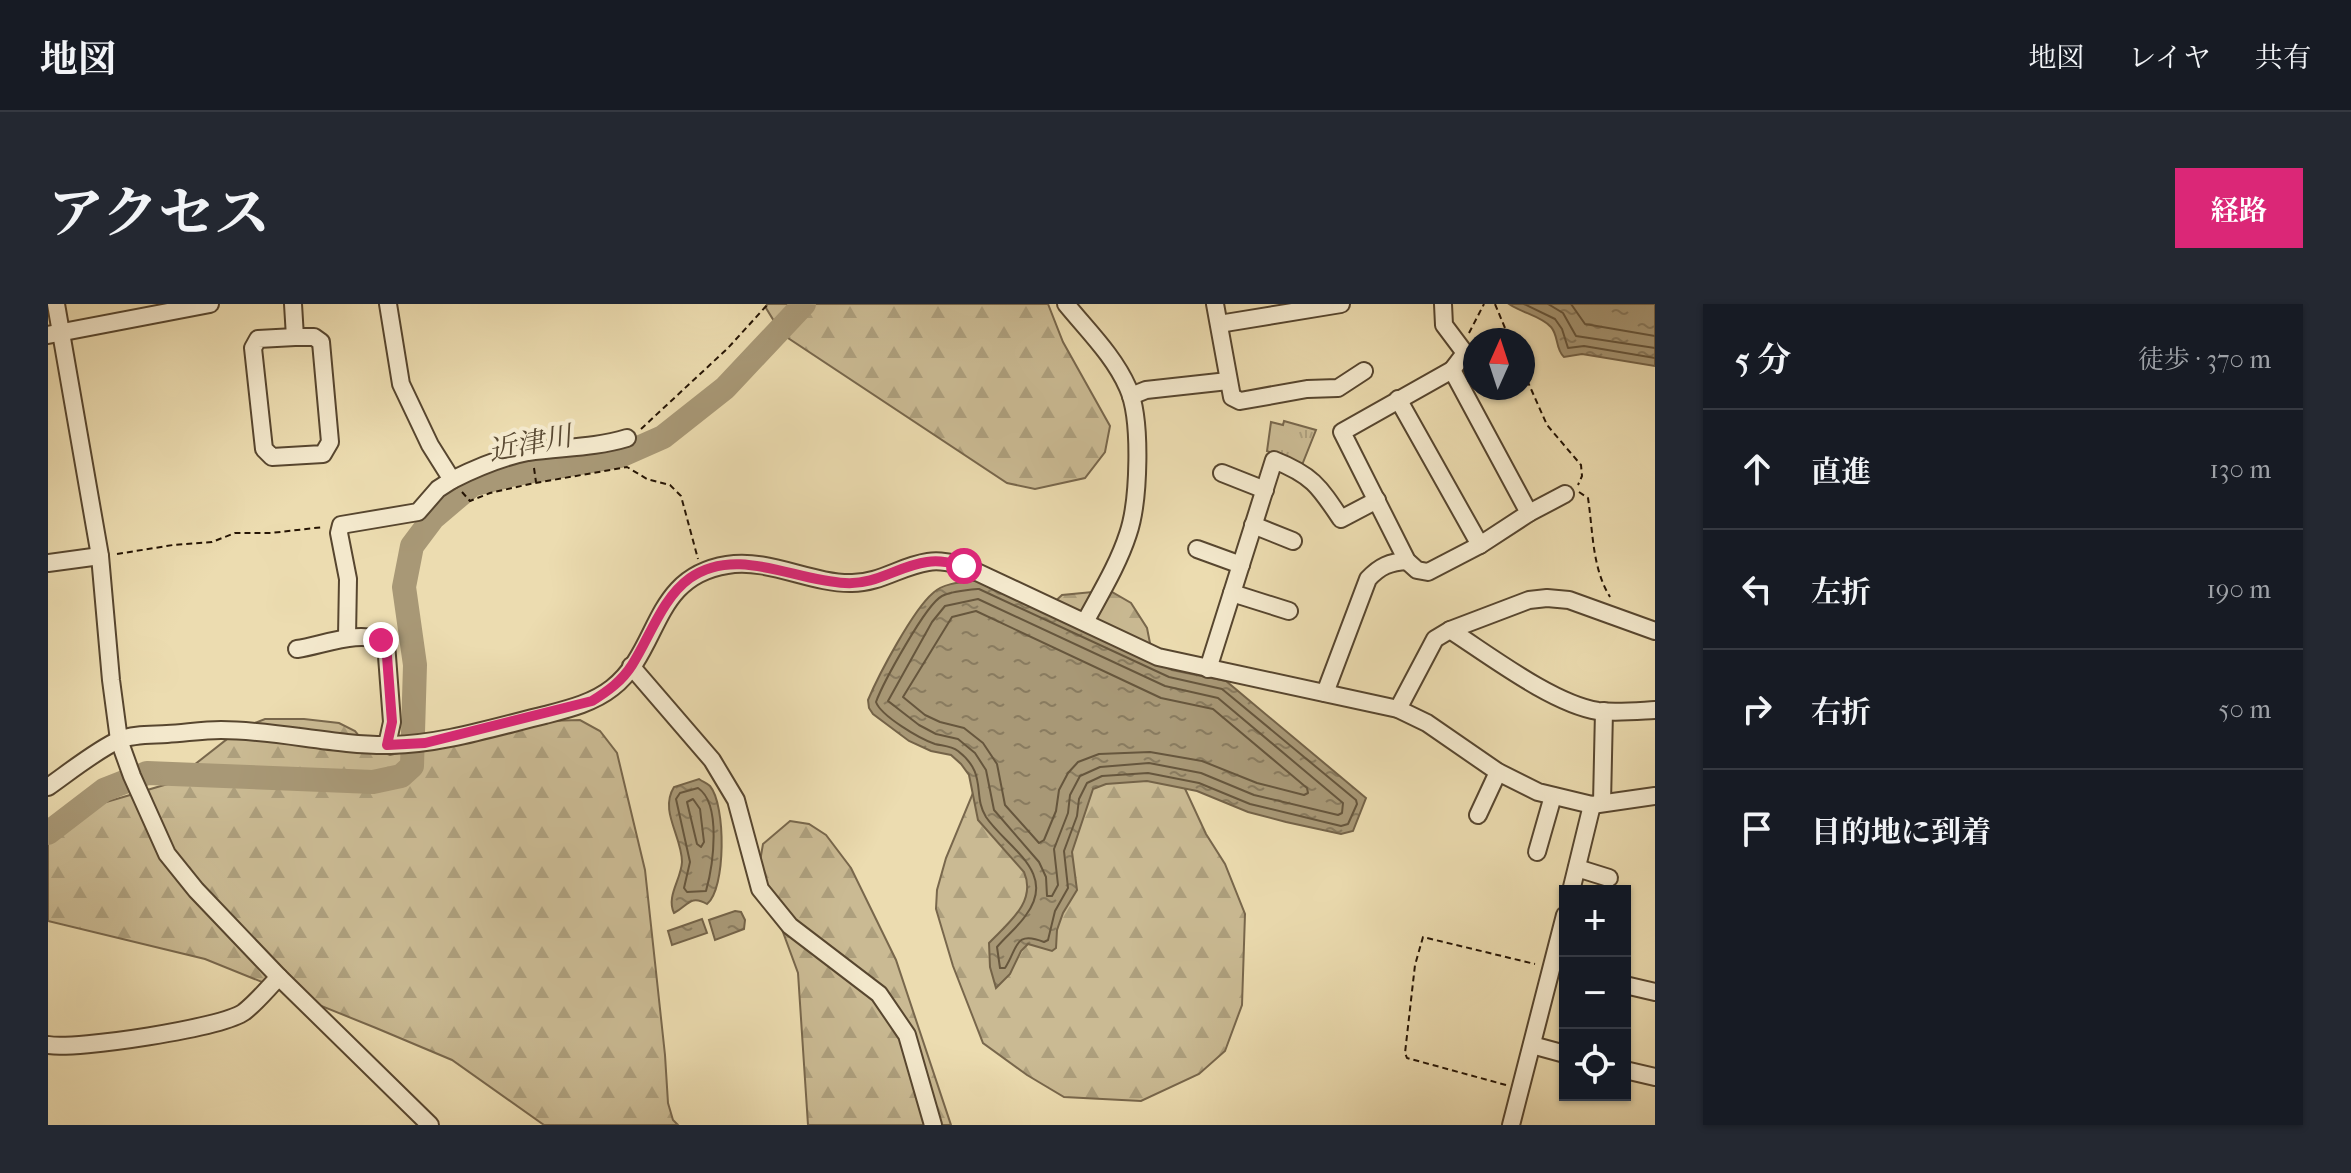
<!DOCTYPE html>
<html lang="ja">
<head>
<meta charset="utf-8">
<style>
	:root { --surface:#171b24; --page:#242831; --text:#f1f3f6; --muted:#9ea1a6; --line:#363941; --accent:#db2777 }
	body { margin:0; font-family:"IM FELL French Canon","Noto Serif JP",serif; background:var(--page); color:var(--text) }
	.controls { position:absolute; right:24px; bottom:24px; display:grid; overflow:hidden; border-radius:0px; box-shadow:0 2px 6px #0004 }
	.controls button { width:72px; height:72px; display:grid; place-items:center; padding:0; border:0; border-bottom:2px solid var(--line); background:var(--surface); color:var(--text); font:40px sans-serif }
	.compass { position:absolute; left:1415px; top:24px; width:72px; height:72px; border-radius:50%; background:var(--surface); box-shadow:0 2px 6px #0004; rotate:3deg }
	.stop { position:absolute; width:24px; height:24px; margin:-18px; border:6px solid #db2777; border-radius:50%; background:#fff }
	.stop.end { background:#db2777; border-color:#fff; box-shadow:0 2px 8px #0008 }
	.list { margin:0; padding:0; list-style:none }
	h2 { display:flex; justify-content:space-between; align-items:center; height:104px; margin:0; padding:0 32px; font-size:34px }
	h2 small { font-size:26px; font-weight:400; color:var(--muted) }
	.list li { display:grid; grid-template-columns:52px 1fr auto; gap:24px; align-items:center; box-sizing:border-box; height:120px; padding:0 32px; border-top:2px solid var(--line) }
	.list b { display:block; font-size:30px; white-space:nowrap }
	.list em { font-size:26px; font-style:normal; color:var(--muted) }
	.icon { flex:none; width:44px; height:44px; fill:none; stroke:currentColor; stroke-width:2; stroke-linecap:round; stroke-linejoin:round }
	.map { position:relative; flex:none; width:1607px; height:821px; overflow:hidden; border-radius:0px }
	header { display:flex; align-items:center; gap:48px; box-sizing:border-box; height:112px; padding:0 40px; background:var(--surface); border-bottom:2px solid var(--line) }
	header strong { font-size:38px }
	nav { display:flex; gap:44px; margin-inline-start:auto; font-size:28px }
	.intro { display:flex; align-items:center; justify-content:space-between; box-sizing:border-box; height:192px; padding:0 48px }
	h1 { margin:0; font-size:56px }
	.button { padding:20px 36px; border-radius:0px; background:var(--accent); color:#fff; font-size:28px; font-weight:700 }
	main { display:flex; gap:48px; padding:0 48px }
	aside { flex:1; background:var(--surface); border-radius:0px; box-shadow:0 2px 6px #0004 }
	.map>svg:first-child { display:block }
	.forest { fill:url(#forest-firs); stroke:#78674c; stroke-width:2 }
	.park { fill:url(#park-tufts); stroke:#78674c; stroke-width:2 }
	.water { fill:url(#water-ripples); stroke:#746348; stroke-width:2 }
	.lines { fill:none; stroke-linecap:round; stroke-linejoin:round }
	.shore { stroke:#66563d; stroke-width:2 }
	.river { stroke:#a89876; stroke-width:24 }
	.minor-casing { stroke:#57462f; stroke-width:20 }
	.path { stroke:#251404; stroke-width:2; stroke-dasharray:6 4; stroke-linecap:butt }
	.minor { stroke:#f3e8cc; stroke-width:16 }
	.route { stroke:#db2777; stroke-width:10 }
	.labels { text-anchor:middle; dominant-baseline:central; stroke-width:8; stroke-linejoin:round; paint-order:stroke }
	.water-label { font-size:28px; font-style:italic; fill:#594932; stroke:#f3e8cc }
</style>
</head>
<body>
<header>
<strong>地図</strong>
<nav><a>地図</a><a>レイヤ</a><a>共有</a></nav>
</header>
<div class="intro"><h1>アクセス</h1><a class="button">経路</a></div>
<main>
<div class="map">
<svg width="1607" height="821" viewBox="0 0 1607 821">
	<defs>
		<pattern id="forest-firs" width="22" height="20" patternUnits="userSpaceOnUse" patternTransform="scale(2)"><rect width="22" height="20" fill="#caba93"/><path d="M5 1l3.5 6h-7zM16 11l3.5 6h-7z" fill="#ad9f7d"/></pattern>
		<pattern id="park-tufts" width="24" height="20" patternUnits="userSpaceOnUse" patternTransform="scale(2)"><rect width="24" height="20" fill="#caba93"/><path d="M3 7l-1-3M5 7V3M7 7l1-3M15 17l-1-3M17 17v-4M19 17l1-3" fill="none" stroke="#ad9f7d"/></pattern>
		<pattern id="water-ripples" width="26" height="14" patternUnits="userSpaceOnUse" patternTransform="scale(2)"><rect width="26" height="14" fill="#a89876"/><path d="M2 4q2-2 4 0t4 0M15 11q2-2 4 0t4 0" fill="none" stroke="#897b5f"/></pattern>
	</defs>
	<rect width="100%" height="100%" fill="#ecdcb0"/>
	<filter id="stains"><feTurbulence type="fractalNoise" baseFrequency=".0025" numOctaves="4"/><feColorMatrix values="0 0 0 0 .2 0 0 0 0 .09 0 0 0 0 .02 0 0 0 .5 -.17"/></filter>
	<radialGradient id="worn" r=".72"><stop offset=".6" stop-color="#630" stop-opacity="0"/><stop offset="1" stop-color="#630" stop-opacity=".3"/></radialGradient>
	<g class="forest">
		<path d="M719,0H1000L1015,38L1062,122L1057,148L1037,174L987,185L959,179L734,30L718,4Z"/>
		<path d="M1055,287L1064,288L1083,299L1099,324L1126,461L1158,530L1177,560L1197,610L1194,701L1177,747L1151,770L1093,797L1016,793L979,771L935,739L905,662L888,605L889,586L898,554L1003,301L1014,291Z"/>
		<path d="M217,415H256L291,419L307,427L320,443L342,451L499,417L532,416L552,427L569,449L597,566L617,751L620,799L625,816L630,821H496L404,756L328,724L157,655L0,617V515L123,479L192,425Z"/>
		<path d="M742,517L761,520L778,531L803,564L848,656L903,821H760L750,669L711,563L715,540Z"/>
	</g>
	<path class="park" d="M1236,117L1268,126L1254,161L1219,147L1223,118L1235,121Z"/>
	<g class="water">
		<path d="M1461,0H1607V62L1534,50L1516,53C1507,45 1511,32 1503,23C1493,12 1474,9 1461,0Z"/>
		<path d="M933,276L1124,366L1178,377L1318,494L1305,527L1293,530L1238,518L1200,508L1149,487L1099,477L1058,480L1045,485L1024,548L1029,586L1015,609L1009,626L1008,644L1004,647L980,640L973,647L962,670L948,684L942,663L941,639C960,619 989,598 976,568L930,516L921,471L913,460L903,451L883,447L861,437L825,410L821,404L820,396C831,370 865,306 885,289C896,278 918,278 933,276Z"/>
		<path d="M651,475C655,478 659,479 662,482C678,501 678,585 659,600C642,590 640,602 626,609C618,592 633,576 634,558C634,532 611,507 626,483Z"/>
		<path d="M687,607L693,608L697,616L696,625L667,636L661,616Z"/>
		<path d="M654,615L659,629L624,641L620,627Z"/>
	</g>
	<g class="lines">
		<g class="shore">
			<path d="M1476,0L1507,15L1514,25L1520,44L1536,42L1607,54"/>
			<path d="M1500,0L1515,9L1528,32L1607,44"/>
			<path d="M1523,0L1537,20L1607,32"/>
			<path d="M931,285L1121,373L1174,385L1308,496L1309,500L1300,520L1293,522L1202,500L1151,479L1100,469L1054,472L1039,479L1031,495L1029,512L1016,547L1020,584L1007,607L1000,636L996,638C966,626 970,644 957,664H952L949,643C958,632 970,623 978,611C1010,568 959,544 938,513C924,491 940,470 910,447C903,442 895,442 887,440C872,435 833,412 828,398C835,379 878,300 894,292C905,287 919,286 931,285Z"/>
			<path d="M930,295L1117,382L1170,394L1295,499L1294,509L1290,511L1206,491L1153,469L1101,459L1052,463L1032,472L1022,491L1020,509L1006,545L1010,581L1004,592H999L998,573L991,558L946,506L938,466L927,449L910,435L888,430L871,421L840,397L884,318L897,302Z"/>
			<path d="M928,307L1113,394L1165,405L1259,484L1260,489L1256,491L1209,479L1154,457L1102,448L1051,450L1030,458L1020,469L1011,486L1008,507L996,536L991,539L957,501L949,460L935,439L916,424L892,418L877,411L855,393L904,313Z"/>
			<path d="M650,484C674,500 665,562 658,587L639,588L636,584L642,558L628,495L632,489Z"/>
			<path d="M645,495L652,505L656,538L653,543L649,540L639,498Z"/>
		</g>
		<path class="river" d="M0,529L56,486L99,469L325,478L353,472L364,462L367,361L356,283L364,242L385,214L424,181L463,171L572,152L615,133L677,84L756,0"/>
		<g class="minor-casing">
			<g id="minor">
				<path d="M8,0L52,252L63,376L71,436L84,472L119,550L148,586L231,673L382,821"/>
				<path d="M245,0L247,33"/>
				<path d="M340,0L353,80L382,141L404,176C428,164 454,153 480,148C513,143 546,144 579,134"/>
				<path d="M1018,0C1040,27 1066,52 1080,84C1094,115 1091,198 1080,230C1070,261 1052,290 1037,318"/>
				<path d="M1167,0L1184,93L1192,97L1259,85L1290,84L1316,67"/>
				<path d="M1395,0L1396,21L1417,49L1404,66"/>
				<path d="M1171,20L1293,0"/>
				<path d="M0,31L162,0"/>
				<path d="M247,33H266L273,38L282,138L275,150L224,153L216,145L205,44L210,35Z"/>
				<path d="M1404,66L1481,209L1432,241L1380,268L1369,266L1359,257L1294,128Z"/>
				<path d="M1083,92L1098,86L1180,77"/>
				<path d="M1350,95L1432,241"/>
				<path d="M1174,169L1217,186"/>
				<path d="M1481,209L1517,190"/>
				<path d="M1205,221L1245,237"/>
				<path d="M1149,245L1193,261"/>
				<path d="M0,259L52,252"/>
				<path d="M1184,289L1241,307"/>
				<path d="M1402,326C1441,351 1505,400 1550,407C1569,409 1589,407 1607,406"/>
				<path d="M299,333L300,275L291,229L293,221L370,208L390,185L404,176"/>
				<path d="M249,345C276,341 314,324 338,339L344,418L339,441"/>
				<path d="M583,362L664,456L688,496L712,585L742,622L831,690L859,731L885,821"/>
				<path d="M1160,365L1226,156C1264,171 1271,182 1293,215L1329,196"/>
				<path d="M1277,389L1320,275C1332,262 1342,258 1359,257"/>
				<path d="M1350,405L1387,335L1402,326L1481,296L1499,294L1521,296L1607,327"/>
				<path d="M0,483C20,469 50,445 71,436C85,430 104,431 119,430C137,429 155,426 173,426C230,426 286,442 343,441C394,440 447,423 497,411C520,405 545,399 564,384C613,346 603,273 679,261C721,254 763,280 804,279C832,279 853,262 880,258C892,256 904,259 916,262L1110,353L1350,405L1379,419L1450,468L1490,488L1544,501L1607,492"/>
				<path d="M1554,499L1556,407"/>
				<path d="M1430,511L1450,468"/>
				<path d="M1489,548L1505,492"/>
				<path d="M1529,564L1561,574"/>
				<path d="M1523,587L1544,501"/>
				<path d="M1577,681L1607,688"/>
				<path d="M0,741C29,746 174,724 196,708C209,698 220,684 231,673"/>
				<path d="M1484,741L1517,750"/>
				<path d="M1577,766L1607,773"/>
				<path d="M1463,821L1517,611"/>
			</g>
		</g>
		<g class="path">
			<path d="M1447,0L1462,36"/>
			<path d="M1421,29L1436,0"/>
			<path d="M1475,67L1499,121L1533,161L1534,172L1530,181"/>
			<path d="M593,125L680,44L720,0"/>
			<path d="M486,164L488,178"/>
			<path d="M414,188L422,197L442,189L482,180L579,163L599,175L622,181L633,192L650,255"/>
			<path d="M1531,188L1540,194C1545,227 1544,264 1562,293"/>
			<path d="M69,250L125,241L164,238L187,229H223L276,223"/>
			<path d="M1458,781L1359,754L1357,749L1367,661L1375,633L1487,660"/>
		</g>
		<use href="#minor" class="minor"/>
	</g>
	<g class="lines">
		<path class="route" d="M333,336L338,339L344,418L339,441L377,439L544,397C560,387 574,377 584,361C602,333 614,294 642,274C689,241 746,277 797,279C828,281 850,262 879,258C892,256 904,259 916,262"/>
	</g>
	<g class="labels">
		<g class="water-label">
			<text transform="translate(482 139) rotate(-11)">近津川</text>
		</g>
	</g>
	<rect width="100%" height="100%" filter="url(#stains)"/>
	<rect width="100%" height="100%" fill="url(#worn)"/>
</svg>
<div class="controls">
<button>+</button>
<button>−</button>
<button><svg class="icon" aria-label="locate" viewBox="0 0 24 24"><circle cx="12" cy="12" r="6"/><path d="M12 2v4M12 18v4M2 12h4M18 12h4"/></svg></button>
</div>
<svg class="compass" viewBox="-18 -18 36 36"><path d="M0-13l5 13h-10z" fill="#e53935"/><path d="M0 13l5-13h-10z" fill="#9ea1a6"/></svg>
<div class="stop" style="left:916px;top:262px"></div>
<div class="stop end" style="left:333px;top:336px"></div>
</div>
<aside>
<h2>5 分<small>徒歩 · 370 m</small></h2>
<ul class="list">
<li><svg class="icon" aria-label="ahead" viewBox="0 0 24 24"><path d="M12 20V5M6 11l6-6 6 6"/></svg><div><b>直進</b></div><em>130 m</em></li>
<li><svg class="icon" aria-label="left" viewBox="0 0 24 24"><path d="M17 20v-9H6M10 6l-5 5 5 5"/></svg><div><b>左折</b></div><em>190 m</em></li>
<li><svg class="icon" aria-label="right" viewBox="0 0 24 24"><path d="M7 20v-9h11M14 6l5 5-5 5"/></svg><div><b>右折</b></div><em>50 m</em></li>
<li><svg class="icon" aria-label="arrive" viewBox="0 0 24 24"><path d="M6 21V4h12l-3 4 3 4H6"/></svg><div><b>目的地に到着</b></div></li>
</ul>
</aside>
</main>
</body>
</html>
